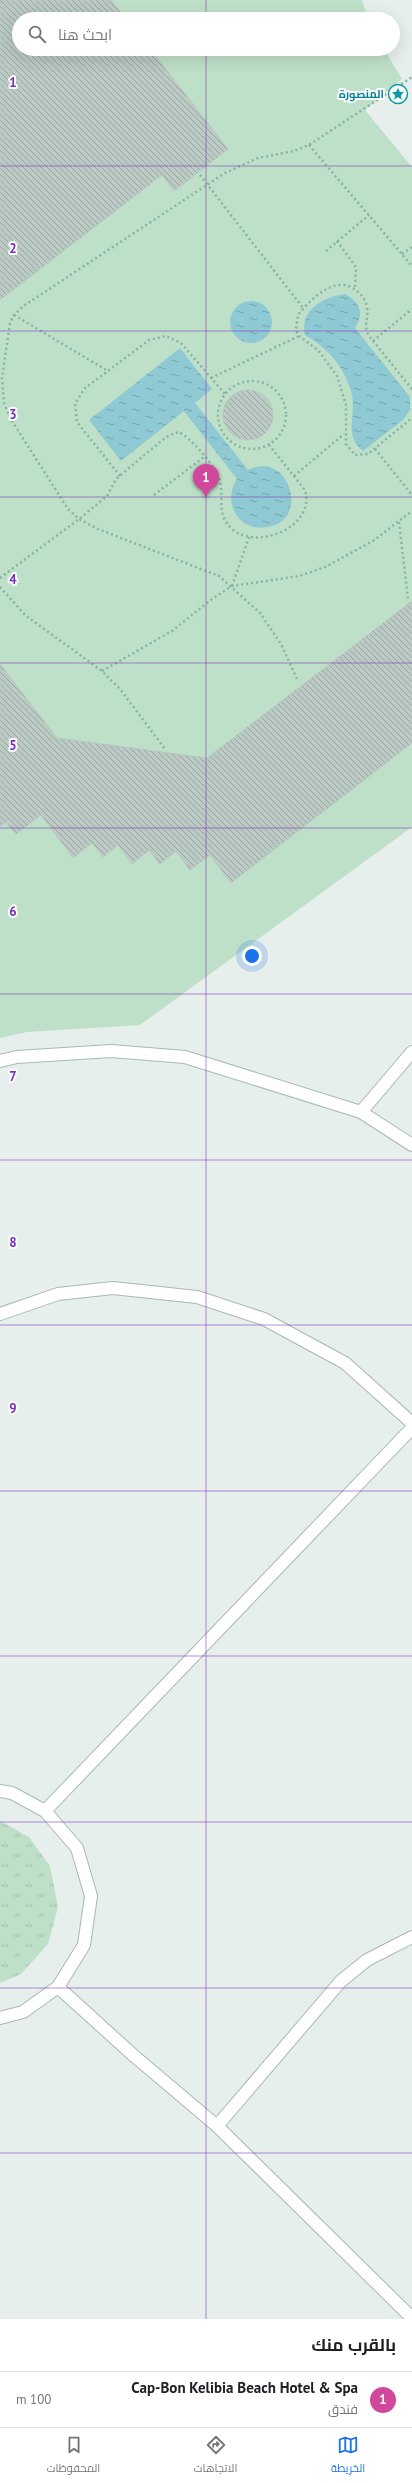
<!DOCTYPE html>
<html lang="ar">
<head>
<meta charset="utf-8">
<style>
	:root { --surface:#fff; --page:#f6f6f6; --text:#202124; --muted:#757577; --line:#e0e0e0; --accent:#1a73e8 }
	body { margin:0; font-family:"PT Sans",Cairo,sans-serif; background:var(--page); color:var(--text); direction:rtl }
	.you { position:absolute; left:252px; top:956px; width:14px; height:14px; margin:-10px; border:3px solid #fff; border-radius:50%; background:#1a73e8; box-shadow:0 0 0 6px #1a73e833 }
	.badge { display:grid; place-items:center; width:26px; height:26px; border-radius:50%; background:var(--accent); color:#fff; font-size:13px; font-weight:700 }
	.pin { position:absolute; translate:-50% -33px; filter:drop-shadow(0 1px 2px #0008) }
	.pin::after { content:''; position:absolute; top:21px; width:14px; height:12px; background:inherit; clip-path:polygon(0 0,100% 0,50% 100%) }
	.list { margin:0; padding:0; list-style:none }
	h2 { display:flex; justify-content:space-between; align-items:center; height:52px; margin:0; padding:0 16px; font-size:17px }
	h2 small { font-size:13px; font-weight:400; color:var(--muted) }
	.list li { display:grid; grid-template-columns:26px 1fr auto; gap:12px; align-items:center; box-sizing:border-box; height:56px; padding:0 16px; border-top:1px solid var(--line) }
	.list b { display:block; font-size:15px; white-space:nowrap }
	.list p { margin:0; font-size:13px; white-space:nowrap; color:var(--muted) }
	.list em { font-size:13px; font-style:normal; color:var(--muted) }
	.icon { flex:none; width:22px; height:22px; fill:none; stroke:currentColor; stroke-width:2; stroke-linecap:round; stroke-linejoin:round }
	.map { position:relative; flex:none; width:412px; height:2319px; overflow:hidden; direction:ltr }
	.search { position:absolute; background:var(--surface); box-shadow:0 4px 16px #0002; left:12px; right:12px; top:12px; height:44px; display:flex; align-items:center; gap:10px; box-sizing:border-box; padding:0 14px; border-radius:22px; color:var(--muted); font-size:15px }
	.sheet { height:108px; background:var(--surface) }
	nav { display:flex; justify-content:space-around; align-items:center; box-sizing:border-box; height:56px; border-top:1px solid var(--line); background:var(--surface); font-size:11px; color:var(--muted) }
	nav a { display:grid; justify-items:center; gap:2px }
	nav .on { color:var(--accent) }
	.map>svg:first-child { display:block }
	.grass { fill:url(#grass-tufts) }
	.green { fill:#bfe0c8 }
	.water { fill:url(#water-ripples) }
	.building { fill:url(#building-back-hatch); stroke:#b8c9c2 }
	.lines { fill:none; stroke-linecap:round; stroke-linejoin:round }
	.lane-casing { stroke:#a8b8b2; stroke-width:14 }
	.street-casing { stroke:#a8b8b2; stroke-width:14 }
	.secondary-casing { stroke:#a4bbb3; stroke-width:14 }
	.path { stroke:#86b3a5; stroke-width:2.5; stroke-dasharray:2 3; stroke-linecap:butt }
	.lane { stroke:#fff; stroke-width:12 }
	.street { stroke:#fff; stroke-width:12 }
	.secondary { stroke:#fff; stroke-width:12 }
	.grid { fill:none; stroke:#7b2cbf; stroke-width:1; stroke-opacity:0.55 }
	.labels { text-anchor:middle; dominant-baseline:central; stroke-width:4; stroke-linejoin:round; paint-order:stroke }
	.culture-label { font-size:11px; font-weight:bold; fill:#0d838f; stroke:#f7fbf9; text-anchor:end }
	.grid-label { font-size:13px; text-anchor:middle; font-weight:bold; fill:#7b2cbf; stroke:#f7fbf9; stroke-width:4; stroke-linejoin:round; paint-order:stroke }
</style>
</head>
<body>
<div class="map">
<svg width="412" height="2319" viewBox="0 0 412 2319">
	<defs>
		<pattern id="grass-tufts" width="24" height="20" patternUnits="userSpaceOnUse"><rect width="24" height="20" fill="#bfe0c8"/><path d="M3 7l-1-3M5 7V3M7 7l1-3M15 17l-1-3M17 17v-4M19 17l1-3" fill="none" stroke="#a4c1ad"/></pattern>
		<pattern id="water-ripples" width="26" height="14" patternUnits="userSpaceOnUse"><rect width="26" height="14" fill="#8ec9d4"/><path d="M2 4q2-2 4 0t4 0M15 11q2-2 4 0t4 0" fill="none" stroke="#74a5ad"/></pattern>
		<pattern id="building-back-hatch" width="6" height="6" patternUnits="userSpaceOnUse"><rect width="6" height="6" fill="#bbcac4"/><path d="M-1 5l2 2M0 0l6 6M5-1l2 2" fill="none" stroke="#98a6a0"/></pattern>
	</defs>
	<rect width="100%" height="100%" fill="#e6efeb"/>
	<path class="grass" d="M0,1821L29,1837L50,1866L58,1907L48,1944L21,1974L0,1983Z"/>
	<path class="green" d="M0,0H362L368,19H19V49H384L402,79L365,110L412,167V827L140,1025L27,1032L0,1038Z"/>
	<g class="water">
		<path d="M345,294C360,302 365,313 355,328L410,397V410L403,420L363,451C342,434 358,415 351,391C343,365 327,348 305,335C299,310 323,297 345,294Z"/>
		<circle cx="251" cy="322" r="21"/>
		<path d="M180,348L212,389L195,403L248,470C290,449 311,522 267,527C260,528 253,528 246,524C230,514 227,494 237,479L184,411L121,461L89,420Z"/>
	</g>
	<g class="building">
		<path d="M0,0H111L126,19H19V49H150L228,149L174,191L162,175L0,300Z"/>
		<circle cx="248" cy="415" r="25"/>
		<path d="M412,601V743L231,883L210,855L190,870L176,851L160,864L149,850L132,864L118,845L103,857L92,843L73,858L41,815L16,834L6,822L0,827V664L57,738L207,758Z"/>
	</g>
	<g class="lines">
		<g class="lane-casing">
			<path id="lane" d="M361,1112L412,1052"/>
		</g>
		<g class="street-casing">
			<g id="street">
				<path d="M0,1314L58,1294L113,1288L197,1297L264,1319L345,1363L412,1423"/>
				<path d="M0,1791L12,1793L45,1811L77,1848L91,1896L84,1945L58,1987L23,2012L0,2018"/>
				<path d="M45,1811L412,1428"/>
				<path d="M58,1987L133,2055L217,2126L412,2318"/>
				<path d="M217,2126L341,1981L367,1960L412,1937"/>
			</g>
		</g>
		<g class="secondary-casing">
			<path id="secondary" d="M0,1061L17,1057L111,1051L185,1057L361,1112L412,1145"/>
		</g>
		<g class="path">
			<path d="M309,145L412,266"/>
			<path d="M200,175L303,308"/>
			<path d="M337,241L356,267L355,289"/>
			<path d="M326,251L369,215"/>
			<path d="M402,254L412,247"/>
			<path d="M14,315L108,371"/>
			<path d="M373,341L412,309"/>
			<path d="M211,378L299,336"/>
			<circle cx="252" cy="415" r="34"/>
			<path d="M412,389L369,336C363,325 369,318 367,306C365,300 362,295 357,291C336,273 311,299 298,315L296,330L299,336L318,350L337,376L346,405V444L355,455L368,454L412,418"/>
			<path d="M375,449L412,495"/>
			<path d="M120,476L77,422L75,404L84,389L149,340L166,336L181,343L225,394"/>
			<path d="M294,476L344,434"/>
			<path d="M154,495L204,457"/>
			<path d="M399,522L408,599"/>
			<path d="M0,578L79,519L107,496L116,479L166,437L178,432C189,435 218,469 220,481C224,499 216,515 232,529C257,551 316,527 305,490L269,445"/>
			<path d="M232,586L249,537"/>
			<path d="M0,587L25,615L102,671L120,689L165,749"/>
			<path d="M102,671L172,631L212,599L232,586L299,576L325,567L373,541L412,511"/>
			<path d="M297,679L281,644L260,613L219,576L98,529L79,519L68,509L10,418L4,403L2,378L10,323L14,315L25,305L225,173L258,158L294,151L309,145L412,77"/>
		</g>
		<use href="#lane" class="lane"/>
		<use href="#street" class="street"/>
		<use href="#secondary" class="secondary"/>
	</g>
	<path class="grid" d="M206,0V19M206,49V2319M0,166H412M0,331H412M0,497H412M0,663H412M0,828H412M0,994H412M0,1160H412M0,1325H412M0,1491H412M0,1656H412M0,1822H412M0,1988H412M0,2153H412"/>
	<defs>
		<g id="sight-ring" transform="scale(1)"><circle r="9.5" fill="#f7fbf9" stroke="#0f9aa8" stroke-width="1.5"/><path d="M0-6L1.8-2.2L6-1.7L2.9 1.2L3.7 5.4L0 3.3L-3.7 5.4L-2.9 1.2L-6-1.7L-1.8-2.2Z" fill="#0f9aa8"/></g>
	</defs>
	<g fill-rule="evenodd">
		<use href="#sight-ring" x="398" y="94"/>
	</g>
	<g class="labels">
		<g class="culture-label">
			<text x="384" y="94">المنصورة</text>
		</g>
	</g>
	<g class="grid-label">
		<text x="13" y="87">1</text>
		<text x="13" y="253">2</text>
		<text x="13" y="419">3</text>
		<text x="13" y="584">4</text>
		<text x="13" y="750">5</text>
		<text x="13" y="916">6</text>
		<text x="13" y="1081">7</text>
		<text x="13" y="1247">8</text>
		<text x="13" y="1413">9</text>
	</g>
</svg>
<div class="you"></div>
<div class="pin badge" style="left:206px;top:497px;background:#d1479c">1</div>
<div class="search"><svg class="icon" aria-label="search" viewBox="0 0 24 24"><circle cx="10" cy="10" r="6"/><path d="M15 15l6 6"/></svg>ابحث هنا</div>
</div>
<section class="sheet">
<h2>بالقرب منك<small></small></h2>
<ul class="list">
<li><span class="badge" style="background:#d1479c">1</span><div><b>Cap-Bon Kelibia Beach Hotel &amp; Spa</b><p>فندق</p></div><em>100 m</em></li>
</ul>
</section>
<nav>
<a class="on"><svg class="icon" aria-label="map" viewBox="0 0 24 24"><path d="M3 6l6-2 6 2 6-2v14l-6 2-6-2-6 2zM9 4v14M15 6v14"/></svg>الخريطة</a>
<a><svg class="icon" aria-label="directions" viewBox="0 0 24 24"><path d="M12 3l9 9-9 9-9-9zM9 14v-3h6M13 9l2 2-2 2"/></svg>الاتجاهات</a>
<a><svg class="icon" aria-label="saved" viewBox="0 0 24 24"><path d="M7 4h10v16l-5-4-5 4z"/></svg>المحفوظات</a>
</nav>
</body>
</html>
